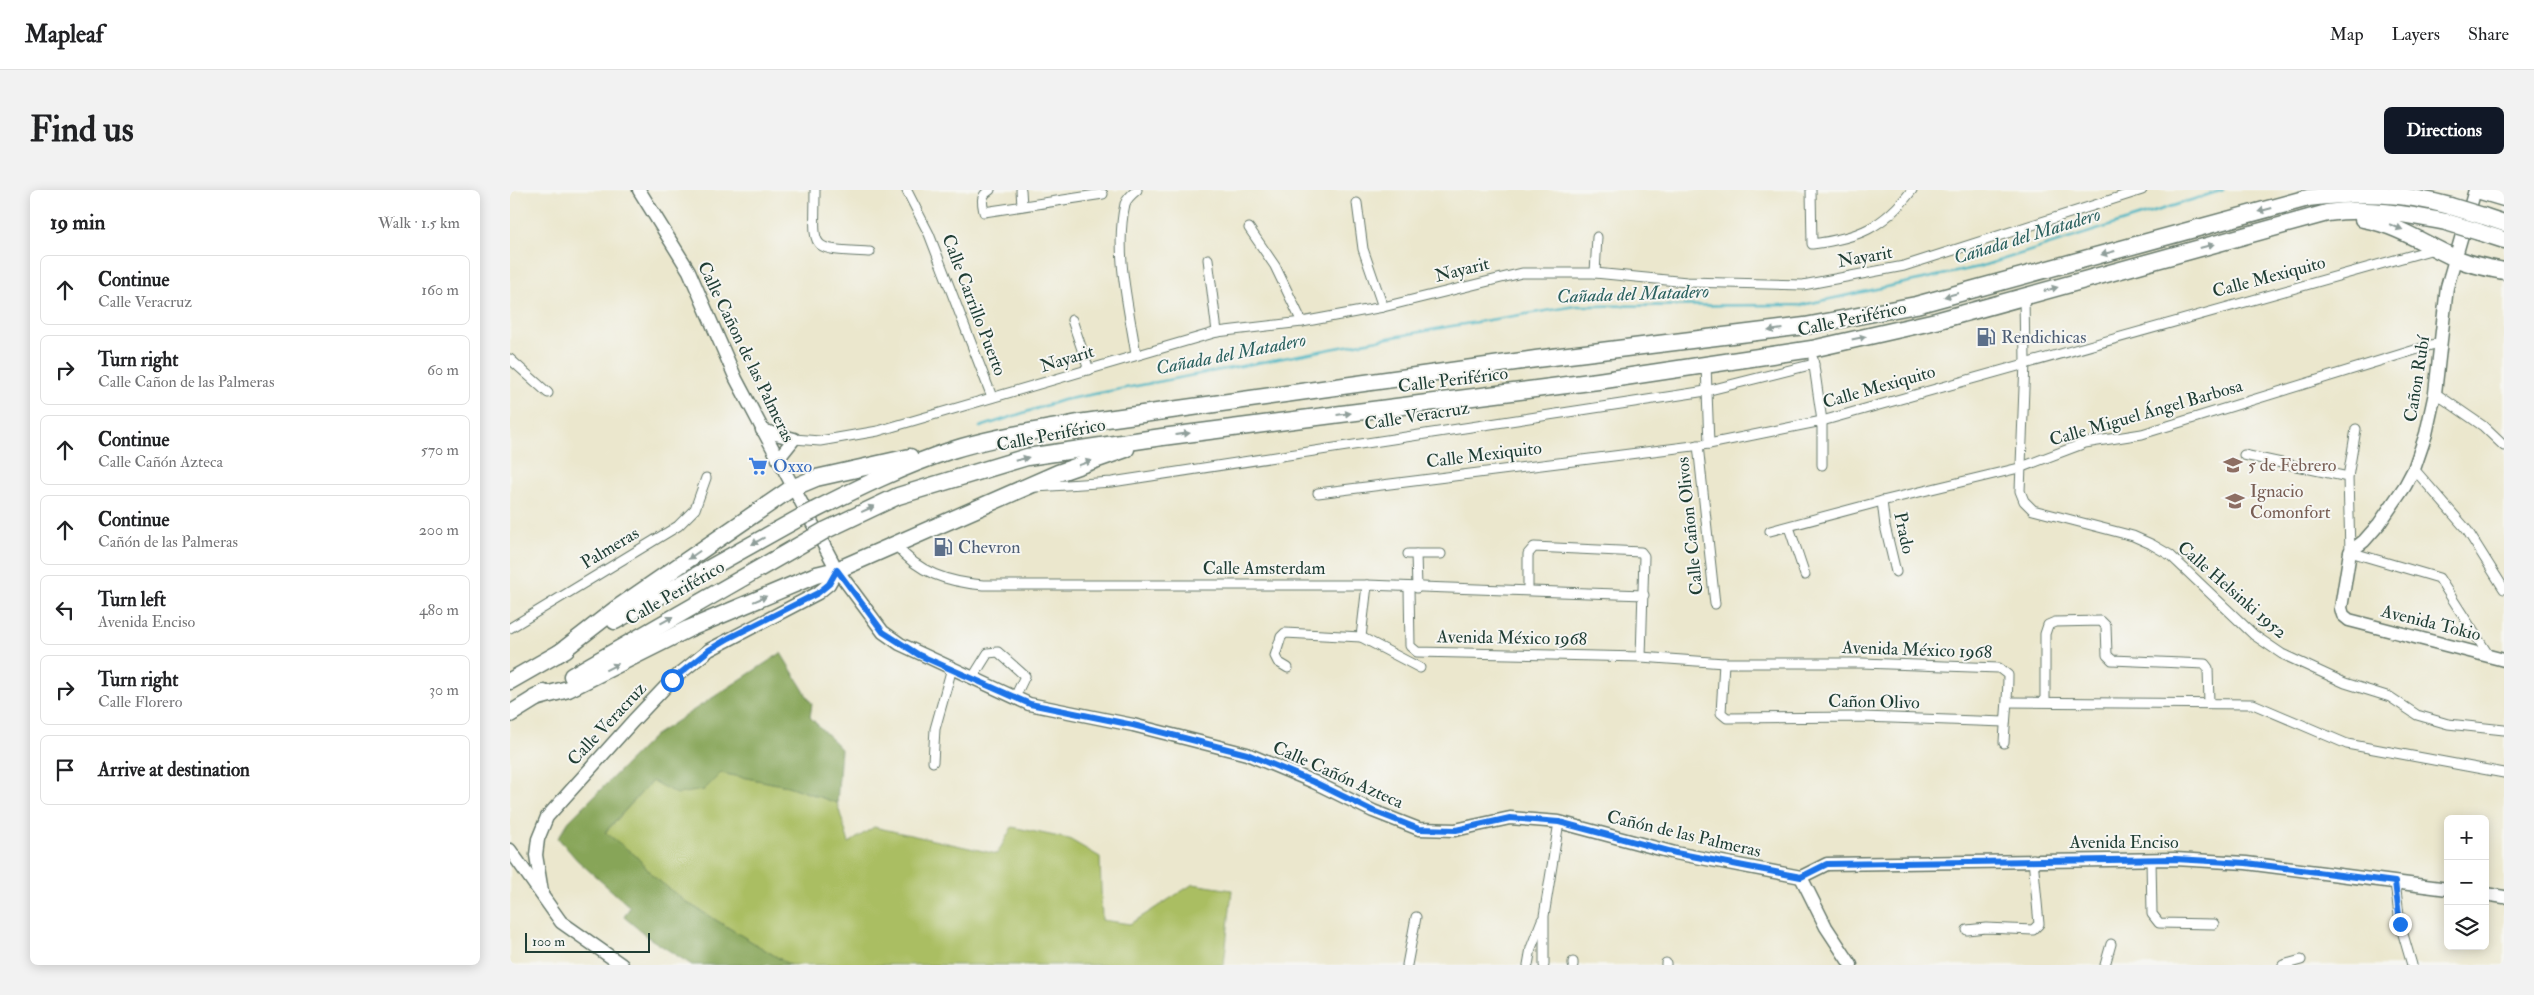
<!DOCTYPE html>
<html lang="en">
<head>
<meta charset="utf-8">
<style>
	:root { --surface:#fff; --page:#f2f2f2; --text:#202124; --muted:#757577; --line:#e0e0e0; --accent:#111827 }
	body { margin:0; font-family:"IM FELL Double Pica",serif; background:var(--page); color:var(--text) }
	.controls { position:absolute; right:15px; bottom:15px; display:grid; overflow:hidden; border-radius:8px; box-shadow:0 2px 12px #0003 }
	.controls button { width:45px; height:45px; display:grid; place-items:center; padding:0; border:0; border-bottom:1px solid var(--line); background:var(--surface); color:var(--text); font:25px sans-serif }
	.scale { position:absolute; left:15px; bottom:12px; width:125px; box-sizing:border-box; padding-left:5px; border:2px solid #1f3d34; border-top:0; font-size:14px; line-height:18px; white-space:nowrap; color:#1f3d34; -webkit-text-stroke:4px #f6f6f2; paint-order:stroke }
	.stop { position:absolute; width:15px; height:15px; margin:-11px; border:4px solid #1a73e8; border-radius:50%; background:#fff }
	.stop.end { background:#1a73e8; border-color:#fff; box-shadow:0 1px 5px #0008 }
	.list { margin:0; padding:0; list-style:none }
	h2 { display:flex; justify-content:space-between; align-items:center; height:65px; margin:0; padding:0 20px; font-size:21px }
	h2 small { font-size:16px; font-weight:400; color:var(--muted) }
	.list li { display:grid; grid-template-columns:32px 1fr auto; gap:15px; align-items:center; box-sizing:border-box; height:70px; margin:0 10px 10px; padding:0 10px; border:1px solid var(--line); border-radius:8px }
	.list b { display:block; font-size:19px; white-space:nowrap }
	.list p { margin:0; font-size:16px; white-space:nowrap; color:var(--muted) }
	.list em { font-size:16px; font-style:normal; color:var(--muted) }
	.icon { flex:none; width:28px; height:28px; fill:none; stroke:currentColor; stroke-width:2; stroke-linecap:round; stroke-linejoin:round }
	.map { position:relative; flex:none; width:1994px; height:775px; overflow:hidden; border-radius:8px }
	header { display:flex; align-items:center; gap:30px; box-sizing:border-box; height:70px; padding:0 25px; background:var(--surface); border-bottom:1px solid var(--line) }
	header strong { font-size:24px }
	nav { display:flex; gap:28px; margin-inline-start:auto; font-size:18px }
	.intro { display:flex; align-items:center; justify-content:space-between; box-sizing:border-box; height:120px; padding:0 30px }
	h1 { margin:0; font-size:35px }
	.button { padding:12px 22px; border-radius:8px; background:var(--accent); color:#fff; font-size:18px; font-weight:700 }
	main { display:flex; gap:30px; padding:0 30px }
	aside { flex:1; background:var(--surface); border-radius:8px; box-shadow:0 2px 12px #0003 }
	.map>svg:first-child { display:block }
	.green { fill:#aabe62; stroke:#647e4b }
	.forest { fill:#87a558; stroke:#537146 }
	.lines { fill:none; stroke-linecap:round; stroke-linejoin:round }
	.stream { stroke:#48b5c3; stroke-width:2.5 }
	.street-casing { stroke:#66786a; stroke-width:11 }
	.secondary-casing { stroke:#66786a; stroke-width:15 }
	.highway-casing { stroke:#66786a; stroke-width:19 }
	.street { stroke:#fff; stroke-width:9 }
	.secondary { stroke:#fff; stroke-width:12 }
	.highway { stroke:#fff; stroke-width:16 }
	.highway-bridge-casing { stroke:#66786a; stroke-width:19; stroke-linecap:butt }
	.highway-bridge { stroke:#fff; stroke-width:16 }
	.oneway { fill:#8f9e9a }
	.route { stroke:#1a73e8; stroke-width:6 }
	.labels { text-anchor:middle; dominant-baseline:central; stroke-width:4; stroke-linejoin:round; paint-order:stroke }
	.street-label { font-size:18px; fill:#1f3d34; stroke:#f6f6f2 }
	.service-label { font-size:18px; fill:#4e5e75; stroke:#f6f6f2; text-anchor:start }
	.education-label { font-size:18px; fill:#785e54; stroke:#f6f6f2; text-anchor:start }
	.shop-label { font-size:18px; fill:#366cbe; stroke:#f6f6f2; text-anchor:start }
	.water-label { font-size:19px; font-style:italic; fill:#2b615f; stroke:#f6f6f2 }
</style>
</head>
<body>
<header>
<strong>Mapleaf</strong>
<nav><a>Map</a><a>Layers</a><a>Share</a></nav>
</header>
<div class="intro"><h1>Find us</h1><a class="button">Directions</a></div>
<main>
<aside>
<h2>19 min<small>Walk · 1.5 km</small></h2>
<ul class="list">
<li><svg class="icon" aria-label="ahead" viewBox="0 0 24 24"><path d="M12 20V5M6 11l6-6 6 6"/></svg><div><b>Continue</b><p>Calle Veracruz</p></div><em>160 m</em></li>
<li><svg class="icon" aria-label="right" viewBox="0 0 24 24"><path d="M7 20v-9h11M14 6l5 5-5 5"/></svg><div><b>Turn right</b><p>Calle Cañon de las Palmeras</p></div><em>60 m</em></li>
<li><svg class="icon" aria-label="ahead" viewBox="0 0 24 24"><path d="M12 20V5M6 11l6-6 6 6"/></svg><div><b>Continue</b><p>Calle Cañón Azteca</p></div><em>570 m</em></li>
<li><svg class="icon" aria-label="ahead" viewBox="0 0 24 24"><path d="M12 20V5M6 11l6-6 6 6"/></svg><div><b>Continue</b><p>Cañón de las Palmeras</p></div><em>200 m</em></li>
<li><svg class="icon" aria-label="left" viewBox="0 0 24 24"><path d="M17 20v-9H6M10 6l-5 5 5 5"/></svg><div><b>Turn left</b><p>Avenida Enciso</p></div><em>480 m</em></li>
<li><svg class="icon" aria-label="right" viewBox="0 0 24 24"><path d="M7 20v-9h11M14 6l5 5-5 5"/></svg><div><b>Turn right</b><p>Calle Florero</p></div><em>30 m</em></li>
<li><svg class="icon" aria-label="arrive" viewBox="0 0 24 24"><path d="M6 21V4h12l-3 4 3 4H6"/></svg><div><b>Arrive at destination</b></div></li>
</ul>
</aside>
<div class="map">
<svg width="1994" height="775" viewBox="0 0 1994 775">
	<rect width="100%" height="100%" fill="#f6f6f2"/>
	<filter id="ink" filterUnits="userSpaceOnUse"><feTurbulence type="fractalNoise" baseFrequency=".02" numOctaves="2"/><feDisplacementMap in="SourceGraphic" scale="10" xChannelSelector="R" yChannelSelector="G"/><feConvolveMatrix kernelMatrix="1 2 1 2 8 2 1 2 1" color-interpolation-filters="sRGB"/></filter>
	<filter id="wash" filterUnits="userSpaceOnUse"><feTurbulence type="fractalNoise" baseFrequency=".0096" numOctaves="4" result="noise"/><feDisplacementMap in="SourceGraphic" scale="20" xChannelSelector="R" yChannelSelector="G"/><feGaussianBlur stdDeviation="1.12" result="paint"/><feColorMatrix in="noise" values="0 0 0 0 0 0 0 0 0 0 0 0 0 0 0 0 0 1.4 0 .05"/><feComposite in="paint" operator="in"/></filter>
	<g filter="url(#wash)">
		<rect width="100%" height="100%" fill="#ebe7cd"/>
		<path class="green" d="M210,583L278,596L327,613L339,653L364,637L487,664L502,637L559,649L590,667L592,730L620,734L683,694L722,700L714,775H280L173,710L143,686L126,666L95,643L142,591L194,600Z"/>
		<path class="forest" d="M271,463L302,514L300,527L331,559L327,613L278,596L211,583L194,600L167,604L142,591L95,642L126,666L143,686L176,712L280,775H182L139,748L114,727L120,717L67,670L48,648L59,631L144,546Z"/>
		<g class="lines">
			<path class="stream" d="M470,237L553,210L936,137L1066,116L1292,115L1469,77L1713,0"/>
		</g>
	</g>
	<g filter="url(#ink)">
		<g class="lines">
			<g class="street-casing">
				<g id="street">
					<path d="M305,0C305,61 296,59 360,62"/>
					<path d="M480,0C470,6 472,12 474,22L593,4"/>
					<path d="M511,0L512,16"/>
					<path d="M1301,0L1302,54C1348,48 1373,38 1402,0"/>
					<path d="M397,1L419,44L482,207"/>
					<path d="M847,13L853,59L873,117"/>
					<path d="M739,38L765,76L792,132"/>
					<path d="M698,69L707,142"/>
					<path d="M1085,83L1087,47"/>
					<path d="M1514,106L1515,172L1510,301L1514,311L1523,320L1623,346L1641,354L1660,365L1744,445L1772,464L1835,493L1880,507L1907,525L1938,534L1994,540"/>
					<path d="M562,130L579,180"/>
					<path d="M626,165C619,117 604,62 615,14C617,8 622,4 627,0"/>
					<path d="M0,169L38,203"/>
					<path d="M1303,169L1312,231V275"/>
					<path d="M1196,175L1199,254"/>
					<path d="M1925,203L1973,236L1994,256"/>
					<path d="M1846,239L1838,287L1840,362L1929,388L1979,466"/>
					<path d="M284,249L310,251L368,241L707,142L792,132L873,117L1012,83H1085L1177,92L1293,95L1394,76L1632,0"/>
					<path d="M1188,255L1205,414"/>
					<path d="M1734,265L1838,287"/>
					<path d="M1904,279L1957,340L1994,399"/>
					<path d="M526,297L602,292L1196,201L1304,174"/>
					<path d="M808,303L1199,254L1312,231L1924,59"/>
					<path d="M1372,311L1375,336L1386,382"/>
					<path d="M1279,337L1295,385"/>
					<path d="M1260,341L1372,311L1509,278L1575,253L1632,244L1931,152"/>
					<path d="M386,355C408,383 438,392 473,395H857L1134,405"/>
					<path d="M898,364H931"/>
					<path d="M906,364L907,398"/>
					<path d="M899,398L900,456L907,462L1131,467L1214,473H1352L1489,478L1498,485C1498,508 1495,530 1494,553"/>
					<path d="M1018,400V364L1024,357L1131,362L1134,366L1131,467"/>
					<path d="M0,438L168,336L185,319L196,288"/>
					<path d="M851,447L857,395"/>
					<path d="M1214,473L1211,523L1217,528L1353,527L1495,532"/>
					<path d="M778,478L768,472L765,466L771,447L775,443L851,447L910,478"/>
					<path d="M463,487L478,463L488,462L515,486L505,507"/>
					<path d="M1535,511V444L1538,435L1545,432L1591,431L1596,436L1597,465L1602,470L1695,474L1698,478L1699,513"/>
					<path d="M1498,512L1743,514L1837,554L1994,583"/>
					<path d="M423,572L425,539L442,478"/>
					<path d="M1641,669L1642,724L1649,733L1704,734"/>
					<path d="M1885,692L1890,734L1902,775"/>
					<path d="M1457,740L1476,738L1523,740L1529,734L1523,669"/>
					<path d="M1156,773V775"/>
					<path d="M897,775L906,727"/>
					<path d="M1018,775L1021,758L1032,730"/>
					<path d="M1034,775V726L1049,632"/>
					<path d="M1063,775V772"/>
					<path d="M1595,775L1601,754"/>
					<path d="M1773,775L1791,770"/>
				</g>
			</g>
			<g class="secondary-casing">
				<g id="secondary">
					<path d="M129,0L179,81L226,189L327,380L373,442L390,454L519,514L623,535L737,564L804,592L863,621L909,639L945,640L1000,628L1049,632L1165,663L1291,687"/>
					<path d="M1965,0L1937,97L1925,203L1916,244L1904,279L1895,296L1869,334L1854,351L1840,362L1831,418L1833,425L1839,430L1994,470"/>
					<path d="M252,240L284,249L268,269"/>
					<path d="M0,660L51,732L112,775"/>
					<path d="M1291,687L1317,674L1665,669L1736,673L1938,699"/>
					<path d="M1291,687L1316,737L1341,775"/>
					<path d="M32,702L26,665L28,649L37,627L123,531L162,490L199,460L308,403L319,394L327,380"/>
					<path d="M1975,704L1994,707"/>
				</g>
			</g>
			<g class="highway-casing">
				<g id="highway">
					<path d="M1967,0L1994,8"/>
					<path d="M1973,26L1994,33"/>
					<path d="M1853,29C1890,36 1912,53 1945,68C1961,75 1978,78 1994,81"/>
					<path d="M1969,42L1994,50"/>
					<path d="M303,321C348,298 393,276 442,260C483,247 526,241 568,233L1026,169L1295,136L1406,115L1798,8C1849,2 1890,2 1940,16"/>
					<path d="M314,341L388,306L517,267L652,247L1088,191L1302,159L1426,131L1817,23C1857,17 1896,24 1936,32"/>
					<path d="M105,431L291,327"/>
					<path d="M48,464L106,419L282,298L306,288L400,267"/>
					<path d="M62,486L302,348"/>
					<path d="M0,491L56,459"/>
					<path d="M25,508L58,499L178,439L306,385L327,380L548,283L616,259"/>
					<path d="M0,524L34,503"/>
				</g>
			</g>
			<use href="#street" class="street"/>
			<use href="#secondary" class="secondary"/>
			<use href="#highway" class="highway"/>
			<g class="highway-bridge-casing">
				<g id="highway-bridge">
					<path d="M1940,16L1973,26"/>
					<path d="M1936,32L1969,42"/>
					<path d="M291,327L303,321"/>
					<path d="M302,348L314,341"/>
				</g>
			</g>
			<use href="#highway-bridge" class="highway-bridge"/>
		</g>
		<defs><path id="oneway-solid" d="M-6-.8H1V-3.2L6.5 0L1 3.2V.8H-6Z" transform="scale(1.25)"/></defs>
		<g class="oneway">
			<use href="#oneway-solid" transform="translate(1755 20) rotate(165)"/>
			<use href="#oneway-solid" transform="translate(1886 37) rotate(22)"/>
			<use href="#oneway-solid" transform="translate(1697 56) rotate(-15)"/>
			<use href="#oneway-solid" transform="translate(1598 63) rotate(165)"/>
			<use href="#oneway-solid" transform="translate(1541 99) rotate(-15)"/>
			<use href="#oneway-solid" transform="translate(1441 105) rotate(165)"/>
			<use href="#oneway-solid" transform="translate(1265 140) rotate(173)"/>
			<use href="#oneway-solid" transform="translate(1349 148) rotate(-12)"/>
			<use href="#oneway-solid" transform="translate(834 224) rotate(-7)"/>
			<use href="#oneway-solid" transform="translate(673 244) rotate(-7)"/>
			<use href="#oneway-solid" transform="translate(512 269) rotate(-14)"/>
			<use href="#oneway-solid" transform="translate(575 273) rotate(-20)"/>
			<use href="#oneway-solid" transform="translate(358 319) rotate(-25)"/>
			<use href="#oneway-solid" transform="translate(248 351) rotate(151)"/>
			<use href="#oneway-solid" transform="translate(184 365) rotate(145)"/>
			<use href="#oneway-solid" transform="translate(250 409) rotate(-23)"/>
			<use href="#oneway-solid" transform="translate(157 430) rotate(-29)"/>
			<use href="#oneway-solid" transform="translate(102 477) rotate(-27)"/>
		</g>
	</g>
	<g class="lines" filter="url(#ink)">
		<path class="route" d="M162,490L199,460L219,448L308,403L319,394L327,380L373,442L409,465L520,514L623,535L737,564L804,592L863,621L909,639L946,640L1000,628L1049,632L1166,663L1291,687L1317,674L1665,669L1736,673L1885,692L1890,734"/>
	</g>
	<defs>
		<g id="fuel-bare" transform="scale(1.5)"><path d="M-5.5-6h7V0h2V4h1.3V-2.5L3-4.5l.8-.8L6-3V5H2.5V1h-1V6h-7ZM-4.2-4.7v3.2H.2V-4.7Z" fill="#5c6f8a" stroke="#f6f6f2" stroke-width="2.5" paint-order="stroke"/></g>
		<g id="school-bare" transform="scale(1.5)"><path d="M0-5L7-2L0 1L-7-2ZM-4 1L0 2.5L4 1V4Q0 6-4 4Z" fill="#8d6e63" stroke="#f6f6f2" stroke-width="2.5" paint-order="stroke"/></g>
		<g id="supermarket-bare" transform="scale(1.5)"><path d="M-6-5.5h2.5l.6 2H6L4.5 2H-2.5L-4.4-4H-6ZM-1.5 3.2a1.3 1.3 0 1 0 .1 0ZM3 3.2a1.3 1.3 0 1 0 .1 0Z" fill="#3f7fe0" stroke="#f6f6f2" stroke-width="2.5" paint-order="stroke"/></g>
	</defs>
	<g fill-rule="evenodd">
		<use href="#fuel-bare" x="1476" y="147"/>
		<use href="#school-bare" x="1723" y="275"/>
		<use href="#supermarket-bare" x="248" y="276"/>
		<use href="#school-bare" x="1725" y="311"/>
		<use href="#fuel-bare" x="433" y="357"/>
	</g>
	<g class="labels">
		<g class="street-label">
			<text transform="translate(1355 67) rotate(-10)">Nayarit</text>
			<text transform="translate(952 80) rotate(-14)">Nayarit</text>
			<text transform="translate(1759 87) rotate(-15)">Calle Mexiquito</text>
			<text transform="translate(464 115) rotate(69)">Calle Carrillo Puerto</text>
			<text transform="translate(1342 129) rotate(-12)">Calle Periférico</text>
			<text transform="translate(236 162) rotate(64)">Calle Cañon de las Palmeras</text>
			<text transform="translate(557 169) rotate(-17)">Nayarit</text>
			<text transform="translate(1907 189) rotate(-81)">Cañon Rubí</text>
			<text transform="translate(943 190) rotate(-7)">Calle Periférico</text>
			<text transform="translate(1369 197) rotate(-16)">Calle Mexiquito</text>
			<text transform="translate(1636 223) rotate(-16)">Calle Miguel Ángel Barbosa</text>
			<text transform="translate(907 226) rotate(-9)">Calle Veracruz</text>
			<text transform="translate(541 245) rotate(-11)">Calle Periférico</text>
			<text transform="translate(974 265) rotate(-7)">Calle Mexiquito</text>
			<text transform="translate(1180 336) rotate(-96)">Calle Cañon Olivos</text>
			<text transform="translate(1394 343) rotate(78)">Prado</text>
			<text transform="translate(100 358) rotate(-31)">Palmeras</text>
			<text x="754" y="378">Calle Amsterdam</text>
			<text transform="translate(1722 400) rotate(41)">Calle Helsinki 1952</text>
			<text transform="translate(165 403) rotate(-30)">Calle Periférico</text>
			<text transform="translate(1921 433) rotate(14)">Avenida Tokio</text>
			<text transform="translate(1002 448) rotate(1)">Avenida México 1968</text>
			<text transform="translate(1407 460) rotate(2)">Avenida México 1968</text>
			<text transform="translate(1364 512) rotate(1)">Cañon Olivo</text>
			<text transform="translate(97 534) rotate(-47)">Calle Veracruz</text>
			<text transform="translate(828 585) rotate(24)">Calle Cañón Azteca</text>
			<text transform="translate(1174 644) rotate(13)">Cañón de las Palmeras</text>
			<text x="1614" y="652">Avenida Enciso</text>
		</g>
		<g class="service-label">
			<text x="1491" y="147">Rendichicas</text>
			<text x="448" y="357">Chevron</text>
		</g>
		<g class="education-label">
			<text x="1738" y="275">5 de Febrero</text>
			<text x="1740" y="301">Ignacio<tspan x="1740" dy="21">Comonfort</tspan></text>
		</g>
		<g class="shop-label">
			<text x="263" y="276">Oxxo</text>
		</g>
		<g class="water-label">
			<text transform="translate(1517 46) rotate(-17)">Cañada del Matadero</text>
			<text transform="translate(1123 104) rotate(-2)">Cañada del Matadero</text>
			<text transform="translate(721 164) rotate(-11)">Cañada del Matadero</text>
		</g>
	</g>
</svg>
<div class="controls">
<button>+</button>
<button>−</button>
<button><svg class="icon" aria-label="layers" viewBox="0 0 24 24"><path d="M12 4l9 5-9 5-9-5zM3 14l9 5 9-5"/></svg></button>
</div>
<div class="scale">100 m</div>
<div class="stop" style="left:162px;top:490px"></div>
<div class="stop end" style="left:1890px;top:734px"></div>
</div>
</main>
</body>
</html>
